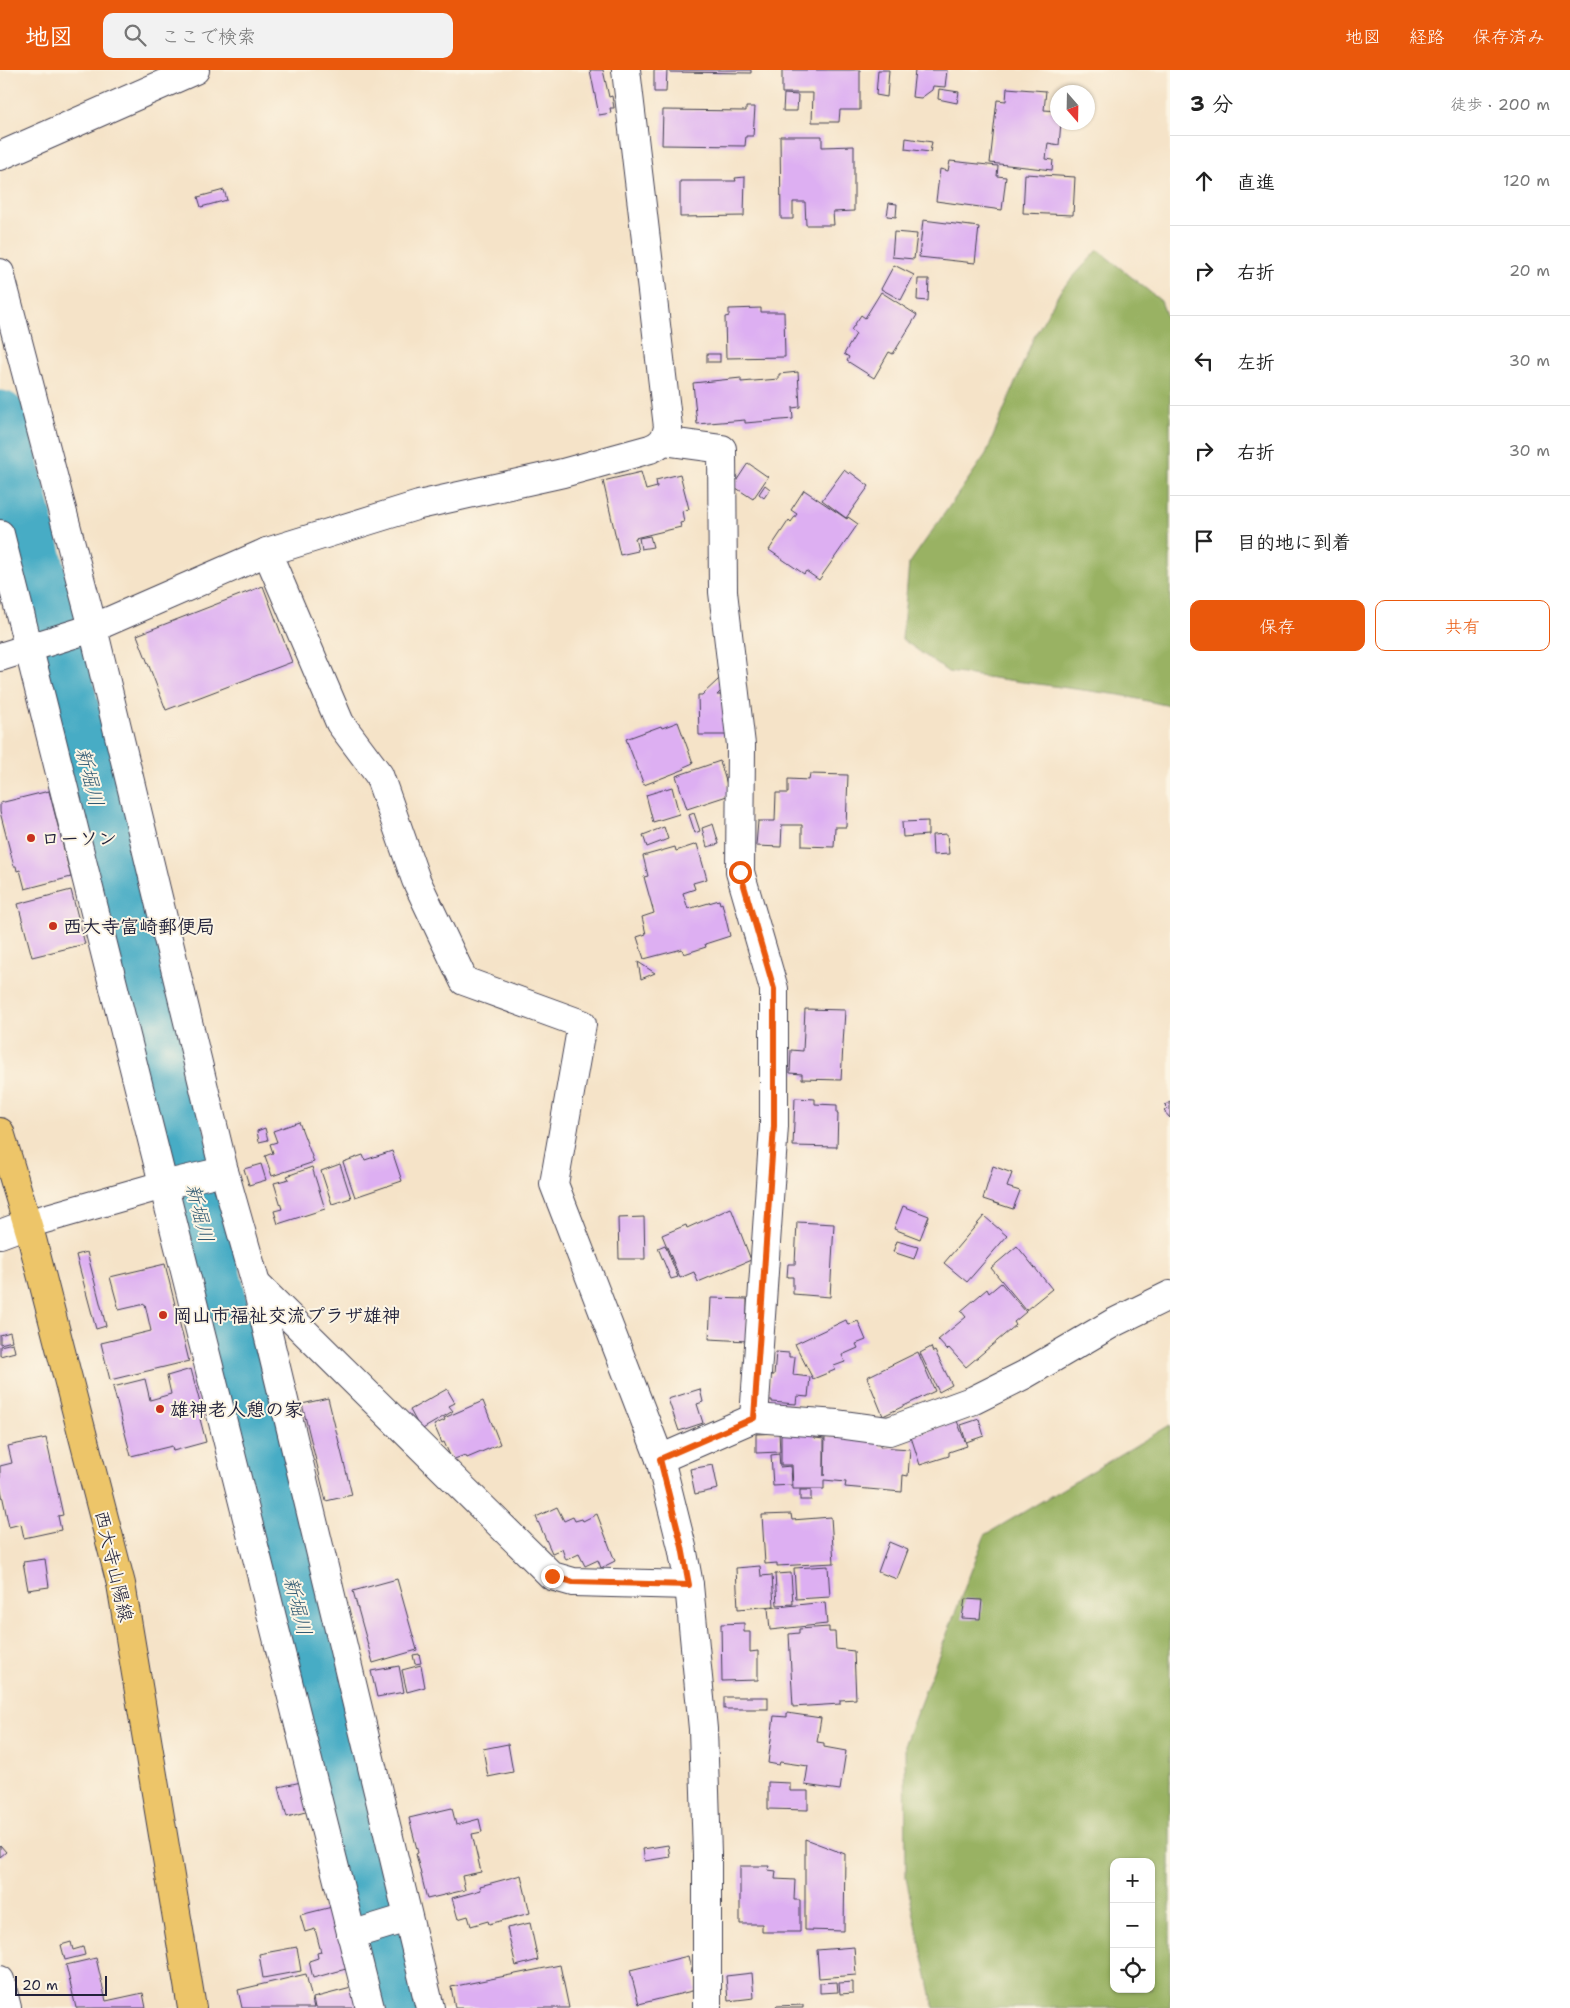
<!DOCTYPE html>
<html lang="ja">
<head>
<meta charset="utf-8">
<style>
	:root { --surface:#fff; --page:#f2f2f2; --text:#222; --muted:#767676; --line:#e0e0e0; --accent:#ea580c }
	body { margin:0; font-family:"Shantell Sans","Klee One",sans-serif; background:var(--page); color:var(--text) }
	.controls { position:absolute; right:15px; bottom:15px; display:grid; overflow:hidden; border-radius:10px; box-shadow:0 1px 4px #0004 }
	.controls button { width:45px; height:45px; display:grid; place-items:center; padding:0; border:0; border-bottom:1px solid var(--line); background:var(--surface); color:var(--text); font:25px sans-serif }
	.compass { position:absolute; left:1050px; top:15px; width:45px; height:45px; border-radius:50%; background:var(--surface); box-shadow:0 1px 4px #0004; rotate:160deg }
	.scale { position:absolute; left:15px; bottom:12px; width:92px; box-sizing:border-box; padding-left:5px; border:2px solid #22223b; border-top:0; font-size:14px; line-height:18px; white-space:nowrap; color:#22223b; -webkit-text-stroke:4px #fcf5e5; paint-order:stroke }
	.stop { position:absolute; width:15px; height:15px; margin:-11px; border:4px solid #ea580c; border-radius:50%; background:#fff }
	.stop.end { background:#ea580c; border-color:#fff; box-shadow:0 1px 5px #0008 }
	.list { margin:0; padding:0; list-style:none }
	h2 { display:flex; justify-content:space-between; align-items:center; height:65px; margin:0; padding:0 20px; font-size:21px }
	h2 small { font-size:16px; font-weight:400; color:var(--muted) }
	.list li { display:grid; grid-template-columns:32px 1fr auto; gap:15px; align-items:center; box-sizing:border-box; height:90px; padding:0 20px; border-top:1px solid var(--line) }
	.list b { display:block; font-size:19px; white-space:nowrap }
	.list em { font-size:16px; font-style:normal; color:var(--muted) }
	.actions { display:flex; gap:10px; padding:15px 20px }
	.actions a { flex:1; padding:11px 0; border:1px solid var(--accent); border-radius:10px; text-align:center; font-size:18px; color:var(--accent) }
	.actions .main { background:var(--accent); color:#fff }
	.icon { flex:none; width:28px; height:28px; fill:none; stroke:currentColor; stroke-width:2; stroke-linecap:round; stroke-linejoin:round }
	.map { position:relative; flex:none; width:1170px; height:1938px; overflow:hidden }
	header { display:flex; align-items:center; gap:30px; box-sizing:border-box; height:70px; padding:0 25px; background:var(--accent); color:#fff }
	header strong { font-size:24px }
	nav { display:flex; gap:28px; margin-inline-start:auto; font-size:18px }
	.search { width:350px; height:45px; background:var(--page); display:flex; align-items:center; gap:12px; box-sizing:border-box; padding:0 18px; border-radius:10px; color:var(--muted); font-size:19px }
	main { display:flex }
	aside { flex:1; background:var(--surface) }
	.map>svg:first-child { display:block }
	.forest { fill:#99b264; stroke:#5e6a50; fill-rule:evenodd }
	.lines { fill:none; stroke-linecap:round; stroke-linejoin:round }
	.river { stroke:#46acc5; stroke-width:55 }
	.building { fill:#ddaff2 }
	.minor-casing { stroke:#423f50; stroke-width:30 }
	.major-casing { stroke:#423f50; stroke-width:30 }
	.minor { stroke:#fff; stroke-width:28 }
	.major { stroke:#edc569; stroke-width:28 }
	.route { stroke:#ea580c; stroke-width:6 }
	.poi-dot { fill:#c8321e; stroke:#fcf5e5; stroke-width:2 }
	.labels { text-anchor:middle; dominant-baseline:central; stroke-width:4; stroke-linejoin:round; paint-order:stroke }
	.poi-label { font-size:19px; font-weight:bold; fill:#22223b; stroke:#fcf5e5; text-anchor:start }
	.street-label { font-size:19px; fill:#22223b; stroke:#fcf5e5 }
	.water-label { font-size:20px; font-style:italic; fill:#305972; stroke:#fcf5e5 }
</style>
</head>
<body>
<header>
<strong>地図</strong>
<div class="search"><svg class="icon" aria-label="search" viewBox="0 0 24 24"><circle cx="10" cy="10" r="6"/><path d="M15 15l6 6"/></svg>ここで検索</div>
<nav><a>地図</a><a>経路</a><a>保存済み</a></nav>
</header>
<main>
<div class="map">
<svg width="1170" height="1938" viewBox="0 0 1170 1938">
	<rect width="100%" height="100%" fill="#fcf5e5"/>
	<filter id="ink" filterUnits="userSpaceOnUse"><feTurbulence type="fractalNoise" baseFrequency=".02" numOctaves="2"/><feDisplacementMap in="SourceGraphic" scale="10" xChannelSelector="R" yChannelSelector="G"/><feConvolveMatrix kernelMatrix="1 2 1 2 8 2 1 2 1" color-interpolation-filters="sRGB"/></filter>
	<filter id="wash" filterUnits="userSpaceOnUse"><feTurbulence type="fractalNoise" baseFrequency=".0096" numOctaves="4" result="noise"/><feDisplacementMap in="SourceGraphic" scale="20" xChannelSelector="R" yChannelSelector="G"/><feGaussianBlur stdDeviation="1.12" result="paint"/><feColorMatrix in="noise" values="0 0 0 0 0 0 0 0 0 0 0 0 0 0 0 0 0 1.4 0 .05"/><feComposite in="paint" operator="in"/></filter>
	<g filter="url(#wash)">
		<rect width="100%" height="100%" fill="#f5e3c8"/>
		<g class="forest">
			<path d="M1098,180L1161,231L1170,256V636L1120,625L948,602L902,569L909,494L986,384L1033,269L1061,220Z"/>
			<path d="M1170,1355V1938H934L906,1808L905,1673L985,1465ZM1114,1792H1151V1919H1114Z"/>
		</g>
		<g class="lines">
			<path class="river" d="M0,348L191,1118L399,1938"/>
		</g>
		<g id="blocks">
			<g class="building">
				<path d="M590,0H603L609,27L612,26L614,38H610L611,43L599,45Z"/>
				<path d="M654,0H667L666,22H654Z"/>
				<path d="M669,0H751V3L669,2Z"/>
				<path d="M782,0H860V40H840L839,52H812L813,23H782Z"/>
				<path d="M878,0H889L887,27L876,25Z"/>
				<path d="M915,0H947L945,17L933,16L932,20L921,28L912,27Z"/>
				<path d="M1007,18L1046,21L1044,40L1058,41V52H1061L1059,75L1048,73L1046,89L1053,90L1052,100L990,93L997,30L1006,31Z"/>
				<path d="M939,19L959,22L957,33L938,29Z"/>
				<path d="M784,24L798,25L797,41H783Z"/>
				<path d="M746,37H755L753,66H746L745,76L662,75L663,40L746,41Z"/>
				<path d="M780,66H822V77L854,76V141L833,142L834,155H806L805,132H793V149H781Z"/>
				<path d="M906,68L932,72L930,82L905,79Z"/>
				<path d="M950,91L998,96L997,106L1006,107L1002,140L936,131L940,99L948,101Z"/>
				<path d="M1025,104L1075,107L1073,145L1023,143Z"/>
				<path d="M745,107L744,146L680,147V111H736L735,108Z"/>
				<path d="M224,120L227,130L201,137L198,127Z"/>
				<path d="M889,133L897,134L896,147L887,146Z"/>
				<path d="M923,150L979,157L975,193L919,187Z"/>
				<path d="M894,162L917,164L914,189L892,187Z"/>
				<path d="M894,195L914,205L901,230L881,219Z"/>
				<path d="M918,209H929L928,231L917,230Z"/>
				<path d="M881,222L917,245L893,284L889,282L874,308L847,291L849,287L844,284L856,264L851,260L861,245L865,248Z"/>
				<path d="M761,238V242H784L785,287L726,288L725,247L729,246V239Z"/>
				<rect x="707" y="284" width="13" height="8"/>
				<path d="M798,302L800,337L792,338L793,349L745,353V350L697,354L693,313L741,308V312L779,309V304Z"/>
				<path d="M748,393L768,407L753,429L733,416Z"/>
				<path d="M844,400L849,404L850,402L869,416L846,448L822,430Z"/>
				<path d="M641,402L646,420L657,417L656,410L680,404L689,439L682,441L684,452L680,453L681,457L635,468L638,481L620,485L603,411Z"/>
				<path d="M765,415L770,419L764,428L759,424Z"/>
				<path d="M804,420L847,449L848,447L858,454L819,510L806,501L804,504L769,480L789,450L791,452L797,444L791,440Z"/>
				<path d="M650,466L653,477L641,479L639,468Z"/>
				<path d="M263,516L292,592L166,640L137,565Z"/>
				<path d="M719,609L726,616L717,625H725L726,665H699L698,625H702Z"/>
				<path d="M678,652L693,693L684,697L685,699L644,715L626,669L661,656L662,658Z"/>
				<path d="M720,691L730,725L687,739L676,706Z"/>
				<path d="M810,704L848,705L846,757H835L834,777L802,776V755H782L781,777L756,776L758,751H775L776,723H788V709L809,710Z"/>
				<path d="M672,717L679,744L653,752L646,725Z"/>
				<path d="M49,721L71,807L25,819L20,800L17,801L16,796H14L0,742V733Z"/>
				<path d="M694,743L700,761L695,763L689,745Z"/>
				<path d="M928,751V765L903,767L902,752Z"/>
				<path d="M713,754L719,774L707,777L702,758Z"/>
				<path d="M664,757L668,769L647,777L643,765Z"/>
				<path d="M947,764L949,784L933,785L932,765Z"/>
				<path d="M697,774L707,809L693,813L695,819L683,823L688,839L719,830L720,834L722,833L730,866L705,874L706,877L684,884L682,879L644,889L637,867L646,864L642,847L654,843L644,807L648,806L643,786L675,777L676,781Z"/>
				<path d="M71,820L85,874L32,887L18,834Z"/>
				<path d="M638,892L655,903L641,909Z"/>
				<path d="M805,939L845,940L841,1010L802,1009V1004L790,1003L791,980L803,981Z"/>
				<path d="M795,1028L815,1029V1034L837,1035V1043H838L837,1077L793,1076Z"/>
				<path d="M1170,1032V1048L1164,1041L1168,1038L1165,1035Z"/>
				<path d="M299,1052L314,1092L272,1106L265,1086L273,1083L270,1074L277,1072L273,1061Z"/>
				<path d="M265,1058L268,1070L259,1072L257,1061Z"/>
				<path d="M392,1081L402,1111L355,1127L343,1092L363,1085L365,1090Z"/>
				<path d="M261,1094L266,1110L249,1115L244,1099Z"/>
				<path d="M340,1094L351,1128L332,1134L321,1101Z"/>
				<path d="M993,1096L1012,1103L1007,1117L1020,1121L1013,1139L983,1129Z"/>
				<path d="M312,1097L325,1139L278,1154L274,1141L282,1139L274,1113L289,1109L287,1106Z"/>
				<path d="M903,1136L929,1146L920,1169L894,1159Z"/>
				<path d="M731,1138L751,1190L698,1212L694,1202L680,1208L662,1165L686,1155L687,1158Z"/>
				<path d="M984,1146L1007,1166L967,1212L944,1193Z"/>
				<path d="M644,1147L645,1189H619L618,1148Z"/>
				<path d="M797,1152L834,1154L830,1227L793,1224V1207H787L788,1194H795Z"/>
				<path d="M897,1171L918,1177L914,1189L893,1182Z"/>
				<path d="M665,1175L678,1207L671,1209L658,1178Z"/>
				<path d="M1017,1176L1052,1219L1026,1240L991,1198Z"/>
				<path d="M87,1182L106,1256L96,1259L76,1185Z"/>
				<path d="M165,1194L189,1291L110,1310L101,1273L151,1261L145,1234L119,1240L110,1207Z"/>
				<path d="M1001,1213L1026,1242L1014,1252L1016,1255L966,1297L949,1278L947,1280L938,1270L966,1247L961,1241L987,1219L989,1223Z"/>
				<path d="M711,1228L747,1229V1271L709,1269Z"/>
				<path d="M846,1250L848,1255L858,1251L866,1270L856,1274L858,1278L842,1285L845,1292L834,1296L835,1300L813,1309L795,1274Z"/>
				<path d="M10,1262L12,1271L0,1274V1265Z"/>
				<path d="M13,1273L15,1282L0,1286V1276Z"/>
				<path d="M931,1277L933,1282L935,1281L952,1315L939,1322L920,1283Z"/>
				<path d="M776,1282L789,1283V1287H795L793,1305L810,1307L808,1327L797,1326L796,1334L772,1332V1330H769L771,1305H774Z"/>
				<path d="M918,1282L935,1321L883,1346L867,1307Z"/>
				<path d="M191,1299L204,1348L200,1349L206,1372L173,1381L172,1376L131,1386L113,1317L145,1309L150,1330L171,1324L167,1306Z"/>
				<path d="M447,1319L455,1333L449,1336L453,1341L421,1360L410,1340Z"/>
				<path d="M700,1319L703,1332L697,1334L703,1353L679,1361L668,1329Z"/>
				<path d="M328,1328L352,1425L326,1431L302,1334Z"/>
				<path d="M483,1331L500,1374L467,1388L465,1385L452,1390L444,1372L442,1373L434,1355L445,1350L444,1348Z"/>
				<path d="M979,1349L984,1366L966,1372L961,1355Z"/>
				<path d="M957,1351L967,1376L949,1382V1386L920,1395L911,1367Z"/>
				<path d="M781,1362H815V1368L824,1369V1406L825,1367L880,1369V1377L910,1379L908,1406L903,1405L902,1422L845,1417L846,1412L824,1410V1419H793L792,1395H781Z"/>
				<path d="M779,1363L780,1382L756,1383V1364Z"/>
				<path d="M46,1368L63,1445L58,1446L61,1460L24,1468L21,1454L9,1457L0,1415V1396L12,1393L8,1376Z"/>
				<path d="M779,1384L780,1397L791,1396L792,1415L773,1416L771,1385Z"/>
				<path d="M713,1395L718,1419L695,1424L690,1399Z"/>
				<rect x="800" y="1420" width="11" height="10"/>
				<path d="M557,1437L564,1451L573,1447L575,1451L582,1449L583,1451L597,1444L615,1491L601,1498L598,1490L585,1496L579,1484L566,1490L562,1479L552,1483L536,1447Z"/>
				<path d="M791,1444L792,1450L831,1447L834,1493L777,1496V1493L765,1494L762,1445Z"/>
				<path d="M889,1472L908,1480L897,1509L878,1502Z"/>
				<path d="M45,1489L49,1517L28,1520L23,1492Z"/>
				<path d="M760,1496L761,1506L772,1505L774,1536L738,1539L736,1498Z"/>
				<path d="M828,1496L830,1527L796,1529L794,1498Z"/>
				<path d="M791,1503L793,1534L777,1535L775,1504Z"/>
				<path d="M397,1509L417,1580L373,1593L353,1521Z"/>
				<path d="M965,1529L982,1530L980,1549L962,1548Z"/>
				<path d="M825,1532L827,1554L770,1560L768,1538Z"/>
				<path d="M744,1553V1562H750V1582L758,1581V1610L722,1611L721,1554Z"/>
				<path d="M829,1557V1562H835L836,1579L854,1581L856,1629L840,1630V1634L793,1637L789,1564L799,1563V1559Z"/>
				<path d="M419,1584L421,1593L415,1594L413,1585Z"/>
				<path d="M421,1595L425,1617L407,1622L402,1600Z"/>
				<path d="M399,1596L404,1622L377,1627L371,1601Z"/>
				<rect x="724" y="1627" width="44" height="12"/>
				<path d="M787,1643L821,1648L817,1672L824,1673V1677L846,1681L840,1720L805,1715L808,1696L780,1692L779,1695L768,1693L774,1646L787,1647Z"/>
				<path d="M508,1674L513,1702L488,1707L483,1679Z"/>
				<path d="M301,1712L309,1741L287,1747L279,1717Z"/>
				<path d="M768,1712L790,1713V1721H808V1740L768,1739Z"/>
				<path d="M452,1738L456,1755L479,1749L482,1762L472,1764L481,1802L462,1806L465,1820L427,1829L416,1784L418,1783L409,1748Z"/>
				<path d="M805,1769L845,1784L844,1861L805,1860Z"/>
				<path d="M0,1775L6,1782L0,1787Z"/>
				<path d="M668,1775L670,1787L645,1791L643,1779Z"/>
				<path d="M740,1796H769L768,1800L776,1801L775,1809L795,1810L794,1830H800V1862H762V1854H740Z"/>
				<path d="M521,1805L530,1843L489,1854L488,1851L471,1856L468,1846L458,1849L452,1828L481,1820L480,1816Z"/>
				<path d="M336,1836L352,1895L345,1897L346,1899L313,1908L309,1891L318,1888L317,1883L321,1882L315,1859L305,1862L300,1845Z"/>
				<path d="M530,1853L538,1890L516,1896L507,1858Z"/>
				<path d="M71,1872L73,1880L83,1877L85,1885L65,1890L61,1875Z"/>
				<path d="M297,1877L301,1901L263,1908L259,1884Z"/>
				<path d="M854,1877L856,1905L819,1908L817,1880Z"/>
				<path d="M688,1886L696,1920L639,1934L630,1900Z"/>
				<path d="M96,1888L106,1931L143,1923L146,1938H76L66,1895Z"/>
				<path d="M560,1895L569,1938H455L451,1917Z"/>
				<path d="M752,1903L754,1928L728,1931L726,1906Z"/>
				<path d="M306,1904L314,1938H242L238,1920Z"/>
				<path d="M837,1912L838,1922L820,1923V1913Z"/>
				<path d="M853,1912V1923L840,1924L839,1913Z"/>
				<path d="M355,1917L360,1938H315L313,1928Z"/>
				<path d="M803,1935V1938H776V1936Z"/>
			</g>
		</g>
	</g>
	<g filter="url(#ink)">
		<use href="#blocks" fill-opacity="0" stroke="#423f50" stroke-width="1"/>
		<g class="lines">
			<g class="minor-casing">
				<g id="minor">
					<path d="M0,86L195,0"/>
					<path d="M0,203L93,558L224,1101L256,1214L430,1938"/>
					<path d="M663,371L722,379L723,522L741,675L740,802L774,919V1056L754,1348"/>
					<path d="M0,464L370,1938"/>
					<path d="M267,482L340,653L379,705L416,810L464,911L582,954L554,1114L660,1389L682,1477L689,1515L703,1659L707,1784V1938"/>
					<path d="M0,587L93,558L267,482L419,435L563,403L650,379C661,375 666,369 668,357L626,0"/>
					<path d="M0,1164L27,1154L163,1115L224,1101"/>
					<path d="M256,1214L552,1506L573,1512L689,1515"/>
					<path d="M660,1389L754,1348L837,1354L889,1361L974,1330L1024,1305L1113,1253L1170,1225"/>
					<path d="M351,1865L407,1848"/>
					<path d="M0,1910L7,1938"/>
				</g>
			</g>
			<g class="major-casing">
				<path id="major" d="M0,1062L32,1169L121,1514L192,1938"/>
			</g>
			<use href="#minor" class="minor"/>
			<use href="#major" class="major"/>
		</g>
	</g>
	<g class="lines" filter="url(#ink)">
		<path class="route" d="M552,1506L573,1512L689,1515L682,1477L660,1389L754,1348L774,1056V919L740,802"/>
	</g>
	<g class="poi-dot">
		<circle cx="31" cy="768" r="5"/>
		<circle cx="53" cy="856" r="5"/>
		<circle cx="163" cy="1245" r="5"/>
		<circle cx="160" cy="1339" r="5"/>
	</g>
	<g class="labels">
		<g class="poi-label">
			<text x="41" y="768">ローソン</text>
			<text x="63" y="856">西大寺富崎郵便局</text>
			<text x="173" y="1245">岡山市福祉交流プラザ雄神</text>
			<text x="170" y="1339">雄神老人憩の家</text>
		</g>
		<g class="street-label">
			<text transform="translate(114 1496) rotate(77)">西大寺山陽線</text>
		</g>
		<g class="water-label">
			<text transform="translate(90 707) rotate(76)">新堀川</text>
			<text transform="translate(200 1143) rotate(76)">新堀川</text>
			<text transform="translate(298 1536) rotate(76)">新堀川</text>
		</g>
	</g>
</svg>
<div class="controls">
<button>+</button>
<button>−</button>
<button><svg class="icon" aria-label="locate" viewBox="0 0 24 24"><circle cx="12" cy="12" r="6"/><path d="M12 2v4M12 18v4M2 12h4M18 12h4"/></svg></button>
</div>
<svg class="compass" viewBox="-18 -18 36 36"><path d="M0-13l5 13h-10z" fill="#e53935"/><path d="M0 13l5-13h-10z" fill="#767676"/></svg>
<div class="scale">20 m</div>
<div class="stop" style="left:740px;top:802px"></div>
<div class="stop end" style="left:552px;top:1506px"></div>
</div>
<aside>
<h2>3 分<small>徒歩 · 200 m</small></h2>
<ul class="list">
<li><svg class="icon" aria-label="ahead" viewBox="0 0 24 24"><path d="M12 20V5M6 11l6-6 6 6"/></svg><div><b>直進</b></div><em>120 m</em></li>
<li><svg class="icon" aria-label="right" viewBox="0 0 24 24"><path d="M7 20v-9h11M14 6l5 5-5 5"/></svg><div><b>右折</b></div><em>20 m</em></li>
<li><svg class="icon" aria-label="left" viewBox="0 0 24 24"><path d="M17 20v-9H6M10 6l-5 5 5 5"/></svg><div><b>左折</b></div><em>30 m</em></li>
<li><svg class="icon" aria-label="right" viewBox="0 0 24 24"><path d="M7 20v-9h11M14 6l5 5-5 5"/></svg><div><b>右折</b></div><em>30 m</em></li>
<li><svg class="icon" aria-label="arrive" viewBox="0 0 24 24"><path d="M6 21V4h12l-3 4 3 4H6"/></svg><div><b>目的地に到着</b></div></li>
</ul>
<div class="actions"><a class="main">保存</a><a>共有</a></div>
</aside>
</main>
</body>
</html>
